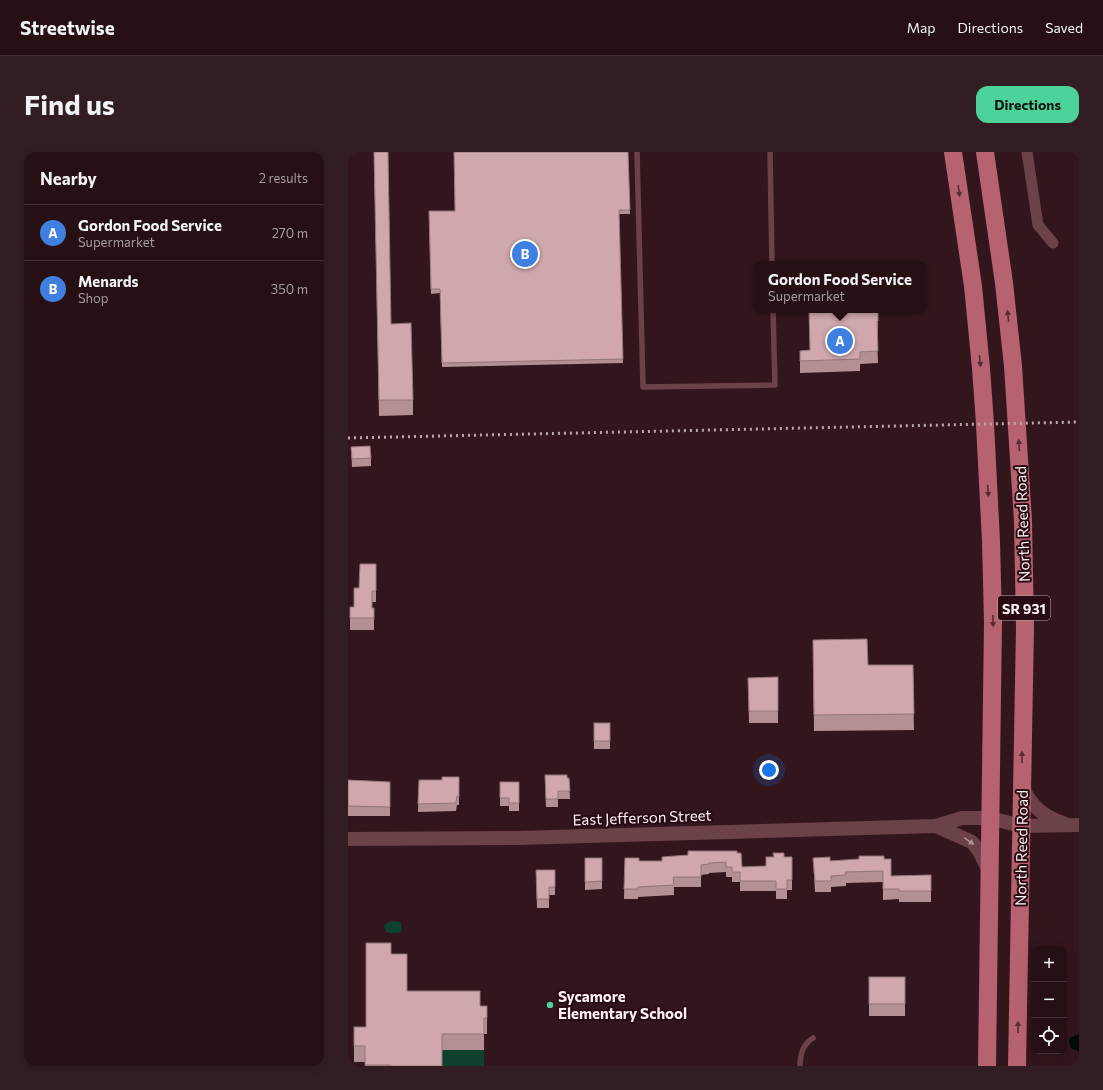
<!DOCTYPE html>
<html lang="en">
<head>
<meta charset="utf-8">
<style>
	:root { --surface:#261014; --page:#321e22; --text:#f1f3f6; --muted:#a49da0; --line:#423034; --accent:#4dd39a }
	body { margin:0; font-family:Commissioner,sans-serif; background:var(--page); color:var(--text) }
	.controls { position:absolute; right:12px; bottom:12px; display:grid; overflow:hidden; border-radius:8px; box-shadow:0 2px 10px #0003 }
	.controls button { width:36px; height:36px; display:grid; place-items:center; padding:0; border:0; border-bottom:1px solid var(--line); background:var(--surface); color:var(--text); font:20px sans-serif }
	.you { position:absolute; left:421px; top:618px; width:14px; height:14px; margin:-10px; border:3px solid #fff; border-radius:50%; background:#1a73e8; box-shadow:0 0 0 6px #1a73e833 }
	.badge { display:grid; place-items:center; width:26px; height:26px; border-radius:50%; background:var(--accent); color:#fff; font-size:13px; font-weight:700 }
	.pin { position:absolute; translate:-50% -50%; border:2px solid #fff; box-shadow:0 1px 4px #0006 }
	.popup { position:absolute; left:406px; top:109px; width:172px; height:52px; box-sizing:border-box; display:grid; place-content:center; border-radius:8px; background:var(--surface); filter:drop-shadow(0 1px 3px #0005); font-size:13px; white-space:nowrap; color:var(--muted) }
	.popup b { font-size:15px; color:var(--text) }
	.popup::after { content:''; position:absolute; left:50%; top:100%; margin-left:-8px; border:8px solid transparent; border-top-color:var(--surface) }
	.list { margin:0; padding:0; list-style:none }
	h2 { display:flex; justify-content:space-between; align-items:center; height:52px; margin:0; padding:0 16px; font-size:17px }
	h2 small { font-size:13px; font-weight:400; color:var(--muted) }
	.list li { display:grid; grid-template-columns:26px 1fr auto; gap:12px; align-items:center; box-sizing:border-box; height:56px; padding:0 16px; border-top:1px solid var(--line) }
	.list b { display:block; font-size:15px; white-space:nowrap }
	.list p { margin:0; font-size:13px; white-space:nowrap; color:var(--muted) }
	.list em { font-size:13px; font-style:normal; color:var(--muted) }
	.icon { flex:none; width:22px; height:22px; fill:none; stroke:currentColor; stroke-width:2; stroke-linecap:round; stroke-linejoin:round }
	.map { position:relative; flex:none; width:731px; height:914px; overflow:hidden; border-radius:12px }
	header { display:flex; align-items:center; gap:24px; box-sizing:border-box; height:56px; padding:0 20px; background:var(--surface); border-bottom:1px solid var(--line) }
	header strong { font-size:19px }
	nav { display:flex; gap:22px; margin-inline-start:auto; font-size:14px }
	.intro { display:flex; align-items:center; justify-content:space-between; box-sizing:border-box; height:96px; padding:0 24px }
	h1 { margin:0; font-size:28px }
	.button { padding:10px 18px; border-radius:12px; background:var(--accent); color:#111; font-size:14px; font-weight:700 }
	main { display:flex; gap:24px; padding:0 24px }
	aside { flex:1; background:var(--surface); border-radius:12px; box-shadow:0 2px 10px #0003 }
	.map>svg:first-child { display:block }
	.green { fill:#0e412c }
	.water { fill:#000b03 }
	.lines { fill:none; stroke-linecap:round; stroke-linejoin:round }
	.service { stroke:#6c4249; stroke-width:5.5 }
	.minor { stroke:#6c4249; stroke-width:11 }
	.tertiary { stroke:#6c4249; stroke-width:14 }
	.primary { stroke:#b76271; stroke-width:18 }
	.rail { stroke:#bba8ab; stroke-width:3; stroke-dasharray:2 4; stroke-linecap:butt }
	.wall { fill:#b29094 }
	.building { fill:#cfa7ac; stroke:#917578 }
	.oneway { fill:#5b2a33 }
	.oneway2 { fill:#ae9195 }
	.poi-dot { fill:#4dd39a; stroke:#290c12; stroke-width:1.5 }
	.labels { text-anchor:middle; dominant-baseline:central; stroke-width:4; stroke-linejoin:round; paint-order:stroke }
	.shield { fill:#290c12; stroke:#beacaf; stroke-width:1 }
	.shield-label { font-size:14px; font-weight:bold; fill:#fef1f2 }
	.street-label { font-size:15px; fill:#fef1f2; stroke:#290c12 }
	.poi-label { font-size:15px; font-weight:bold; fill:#fef1f2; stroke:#290c12; text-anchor:start }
</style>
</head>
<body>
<header>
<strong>Streetwise</strong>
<nav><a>Map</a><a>Directions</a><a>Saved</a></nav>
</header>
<div class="intro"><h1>Find us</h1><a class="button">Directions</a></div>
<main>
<aside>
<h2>Nearby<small>2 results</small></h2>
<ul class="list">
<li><span class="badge" style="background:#3f7fe0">A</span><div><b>Gordon Food Service</b><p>Supermarket</p></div><em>270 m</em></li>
<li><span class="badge" style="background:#3f7fe0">B</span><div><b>Menards</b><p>Shop</p></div><em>350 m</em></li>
</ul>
</aside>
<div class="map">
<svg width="731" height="914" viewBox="0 0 731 914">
	<rect width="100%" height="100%" fill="#33161b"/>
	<g class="green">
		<path d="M43,769L53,770V779L51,781C44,781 37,783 36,774L38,772Z"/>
		<rect x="94" y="898" width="42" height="16"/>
	</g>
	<path class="water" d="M731,882V900L723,896L721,889L722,886Z"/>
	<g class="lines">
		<g class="service">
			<path d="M289,0L295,235L427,233L425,158"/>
			<path d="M422,0L424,112"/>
			<path d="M452,914C452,903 455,892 465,886"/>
		</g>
		<path class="minor" d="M679,0L690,73L705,91"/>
		<g class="tertiary">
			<path d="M674,635C684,654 694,664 715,671"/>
			<path d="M588,674L624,690L631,699L641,719"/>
			<path d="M0,687L169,686L588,674L614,666H642L673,674L731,673"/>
		</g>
		<g class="primary">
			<path d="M605,0L625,134L633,216L637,272L643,389L645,470L639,914"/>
			<path d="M637,0L656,131L665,214L675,369L677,475L669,914"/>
		</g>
		<path class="rail" d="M0,286L731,270"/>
	</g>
	<g class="wall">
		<path d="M26,0L43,172L65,248V263L31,264Z"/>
		<path d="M280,0L282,62H271L275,211L94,215L92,141L83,142L81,59H107Z"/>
		<path d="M461,158H530V181H529L530,211L512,212V219L452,221V199L462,198Z"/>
		<path d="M3,295L23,306V314L4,315Z"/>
		<path d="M28,412V450H24V456H26V478H2V455H6L11,436Z"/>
		<path d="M465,488L520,513H565L566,578L466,579Z"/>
		<path d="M430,525V571H401L400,526Z"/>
		<rect x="246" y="571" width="16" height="26"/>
		<path d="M197,623L221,626L222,647H210V655H198Z"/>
		<path d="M111,625V653H109L108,659L70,660L71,628H94Z"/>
		<path d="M0,628L42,630V664H0Z"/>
		<path d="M152,630H171V659H161V654H152Z"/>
		<path d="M389,701L394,715L418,714L436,705H444V738H439V747H428V739H392V730H384V725H378V720L361,721V722L353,723V735H326V743L290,745V747H276L277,706L291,709H314Z"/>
		<path d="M237,706H254V737L237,738Z"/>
		<path d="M465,706L482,709L536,707L543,724L583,723V750H551V747L535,748V730L498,731V734L483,735V740H467Z"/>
		<path d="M188,718H207V743H201V756H189Z"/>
		<path d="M43,802L59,839L132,854H139V882H136V898H94V914H17V910H6V875H18Z"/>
		<rect x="521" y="825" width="36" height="39"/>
	</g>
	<g class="building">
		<path d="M26,0H40L43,172L63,171L65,248H31Z"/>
		<path d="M106,0H280L282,58H271L275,207L94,211L92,137H83L81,59H107Z"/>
		<path d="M461,158H530V169H529L530,199L512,200V207L452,209V199L462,198Z"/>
		<path d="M22,294L23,306L4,307L3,295Z"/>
		<path d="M12,412H28V439H24V456H26V466H2V455H6V436H11Z"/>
		<path d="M519,487L520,513H565L566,562L466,563L465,488Z"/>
		<path d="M430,525V559H401L400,526Z"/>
		<rect x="246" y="571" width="16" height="18"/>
		<path d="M197,623H219V626H221L222,639H210V647H198Z"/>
		<path d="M94,625H111V645L109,644L108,651L70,652L71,628H94Z"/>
		<path d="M0,628L42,630V655L0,654Z"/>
		<path d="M152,630H171V651H161V646H152Z"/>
		<path d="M340,699H389V701H393L394,715L418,714V705H426L425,701H436V705H444V728H439V737H428V729H392V720H384V715H378V710L361,711V712L353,713V725H325L326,733L290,735V737H276L277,706H291V709H314V705L340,703Z"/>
		<path d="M511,704H536V707H543V724L583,723V739H551V737H535V719L497,720L498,723L483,724V729H467L465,706L482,705V709L511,707Z"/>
		<path d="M237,706H254V729L237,730Z"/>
		<path d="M188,718H207V735H201V747H189Z"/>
		<path d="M18,791H43V802H59V839H132V854H139V866H136V882H94V914H43V913H17V894H6V875H18Z"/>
		<rect x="521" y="825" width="36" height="27"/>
	</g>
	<defs><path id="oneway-solid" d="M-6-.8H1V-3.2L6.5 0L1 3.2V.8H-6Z"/></defs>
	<g class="oneway">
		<use href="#oneway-solid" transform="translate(611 39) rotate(82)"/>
		<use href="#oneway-solid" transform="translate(660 164) rotate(-97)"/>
		<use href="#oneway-solid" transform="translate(632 209) rotate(84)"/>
		<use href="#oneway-solid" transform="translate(671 293) rotate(-93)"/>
		<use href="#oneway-solid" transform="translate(640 339) rotate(87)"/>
		<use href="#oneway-solid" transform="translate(645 469) rotate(89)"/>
		<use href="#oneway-solid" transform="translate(674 605) rotate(-89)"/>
		<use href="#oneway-solid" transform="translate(670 875) rotate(-89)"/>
	</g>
	<use class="oneway2" href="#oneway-solid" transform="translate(621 689) rotate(35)"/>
	<circle class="poi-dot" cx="202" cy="853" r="4"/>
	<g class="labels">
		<rect class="shield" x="650" y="444" width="52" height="24" rx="3"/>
		<g class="shield-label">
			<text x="676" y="456">SR 931</text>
		</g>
		<g class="street-label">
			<text transform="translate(674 372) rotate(-92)">North Reed Road</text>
			<text transform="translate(294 665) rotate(-2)">East Jefferson Street</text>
			<text transform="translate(673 696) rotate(-89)">North Reed Road</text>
		</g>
		<g class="poi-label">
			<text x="210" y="844">Sycamore<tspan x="210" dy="17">Elementary School</tspan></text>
		</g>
	</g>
</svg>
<div class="controls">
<button>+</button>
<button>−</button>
<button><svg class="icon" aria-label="locate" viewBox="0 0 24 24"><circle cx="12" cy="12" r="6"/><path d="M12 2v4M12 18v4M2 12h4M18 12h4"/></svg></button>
</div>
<div class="you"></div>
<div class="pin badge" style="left:492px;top:189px;background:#3f7fe0">A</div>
<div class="popup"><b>Gordon Food Service</b>Supermarket</div>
<div class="pin badge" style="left:177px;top:102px;background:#3f7fe0">B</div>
</div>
</main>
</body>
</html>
